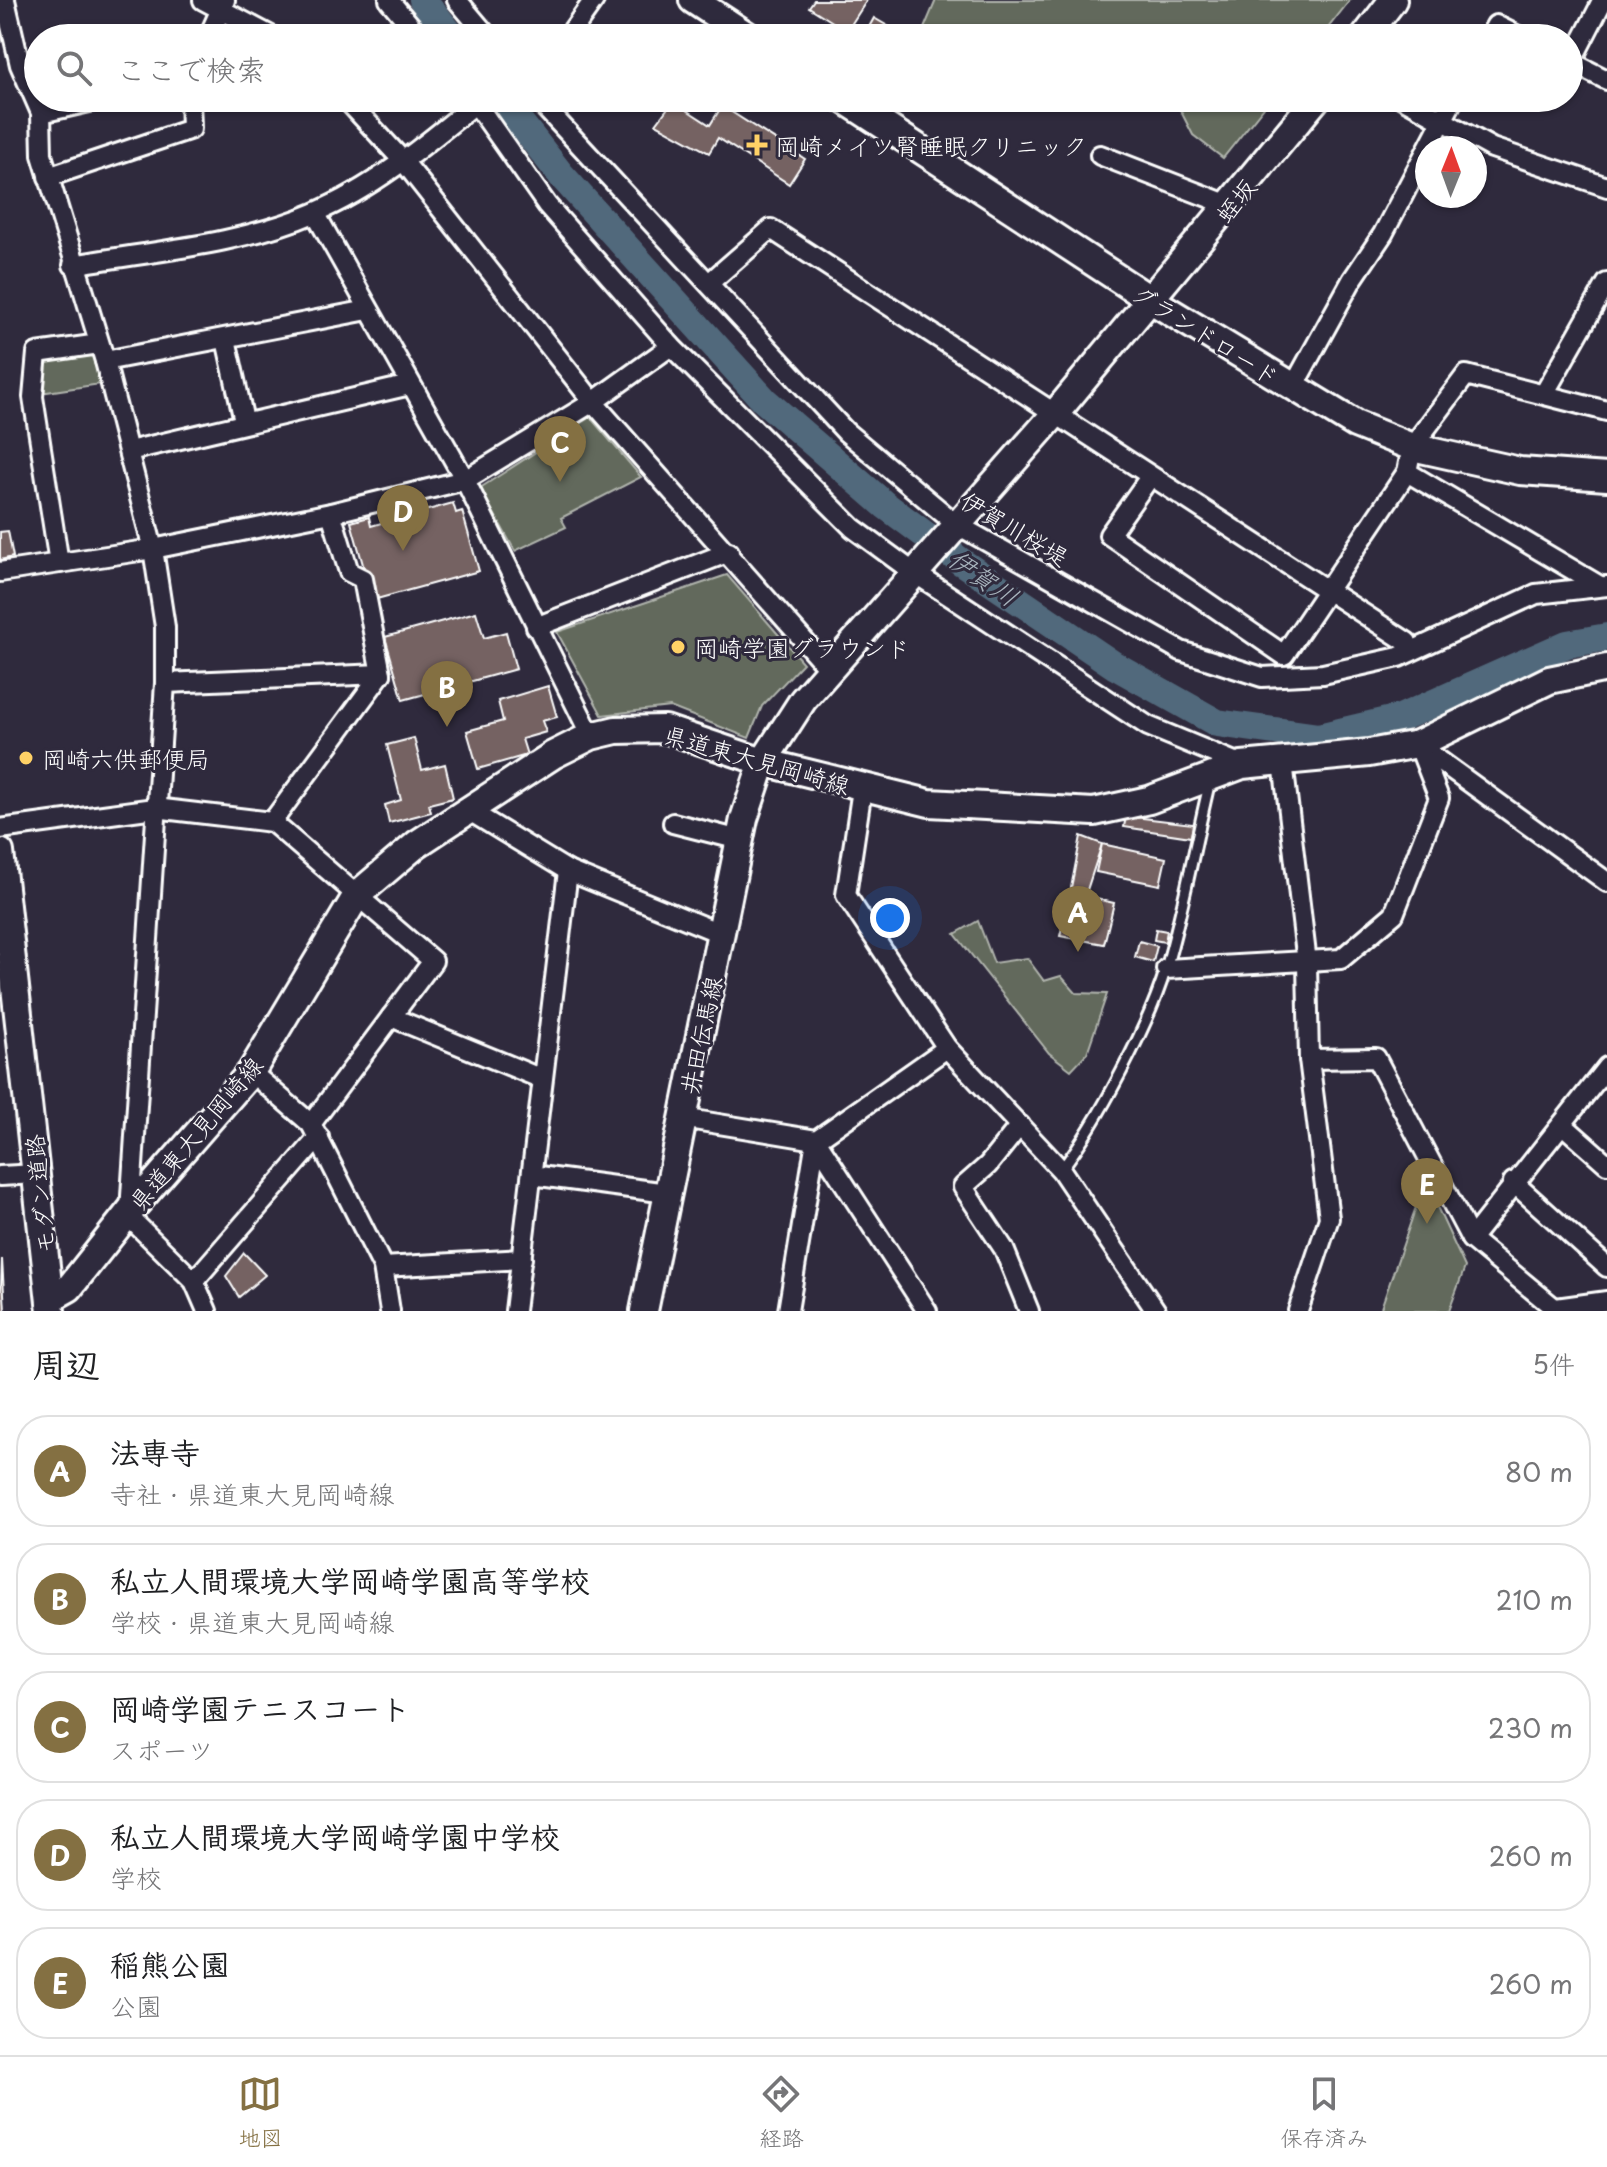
<!DOCTYPE html>
<html lang="ja">
<head>
<meta charset="utf-8">
<style>
	:root { --surface:#fff; --page:#f2f2f2; --text:#202124; --muted:#757577; --line:#e0e0e0; --accent:#847042 }
	body { margin:0; font-family:"Playpen Sans","Klee One",sans-serif; background:var(--page); color:var(--text) }
	.compass { position:absolute; left:1415px; top:136px; width:72px; height:72px; border-radius:50%; background:var(--surface); box-shadow:0 2px 6px #0004; rotate:1deg }
	.you { position:absolute; left:890px; top:918px; width:28px; height:28px; margin:-20px; border:6px solid #fff; border-radius:50%; background:#1a73e8; box-shadow:0 0 0 12px #1a73e833 }
	.badge { display:grid; place-items:center; width:52px; height:52px; border-radius:50%; background:var(--accent); color:#fff; font-size:26px; font-weight:700 }
	.pin { position:absolute; translate:-50% -66px; filter:drop-shadow(0 2px 4px #0008) }
	.pin::after { content:''; position:absolute; top:42px; width:28px; height:24px; background:inherit; clip-path:polygon(0 0,100% 0,50% 100%) }
	.list { margin:0; padding:0; list-style:none }
	h2 { display:flex; justify-content:space-between; align-items:center; height:104px; margin:0; padding:0 32px; font-size:34px }
	h2 small { font-size:26px; font-weight:400; color:var(--muted) }
	.list li { display:grid; grid-template-columns:52px 1fr auto; gap:24px; align-items:center; box-sizing:border-box; height:112px; margin:0 16px 16px; padding:0 16px; border:2px solid var(--line); border-radius:32px }
	.list b { display:block; font-size:30px; white-space:nowrap }
	.list p { margin:0; font-size:26px; white-space:nowrap; color:var(--muted) }
	.list em { font-size:26px; font-style:normal; color:var(--muted) }
	.icon { flex:none; width:44px; height:44px; fill:none; stroke:currentColor; stroke-width:2; stroke-linecap:round; stroke-linejoin:round }
	.map { position:relative; flex:none; width:1607px; height:1311px; overflow:hidden }
	.search { position:absolute; background:var(--surface); box-shadow:0 2px 6px #0004; left:24px; right:24px; top:24px; height:88px; display:flex; align-items:center; gap:20px; box-sizing:border-box; padding:0 28px; border-radius:44px; color:var(--muted); font-size:30px }
	.sheet { height:744px; background:var(--surface) }
	nav { display:flex; justify-content:space-around; align-items:center; box-sizing:border-box; height:112px; border-top:2px solid var(--line); background:var(--surface); font-size:22px; color:var(--muted) }
	nav a { display:grid; justify-items:center; gap:4px }
	nav .on { color:var(--accent) }
	.map>svg:first-child { display:block }
	.green { fill:#62695b; stroke:#b0b4ad; stroke-width:2 }
	.lines { fill:none; stroke-linecap:round; stroke-linejoin:round }
	.river { stroke:#51697b; stroke-width:28 }
	.building { fill:#756262; stroke:#fff; stroke-width:2 }
	.lane-casing { stroke:#fff; stroke-width:15 }
	.street-casing { stroke:#fff; stroke-width:24 }
	.secondary-casing { stroke:#fff; stroke-width:32 }
	.lane { stroke:#2f2a3d; stroke-width:9 }
	.street { stroke:#2f2a3d; stroke-width:18 }
	.secondary { stroke:#2f2a3d; stroke-width:26 }
	.poi-dot { fill:#ffd166; stroke:#2f2a3d; stroke-width:3 }
	.labels { text-anchor:middle; dominant-baseline:central; stroke-width:6; stroke-linejoin:round; paint-order:stroke }
	.poi-label { font-size:24px; fill:#fff; stroke:#2f2a3d; text-anchor:start }
	.street-label { font-size:24px; fill:#fff; stroke:#2f2a3d }
	.water-label { font-size:26px; font-style:italic; fill:#a8b4bd; stroke:#2f2a3d }
</style>
</head>
<body>
<div class="map">
<svg width="1607" height="1311" viewBox="0 0 1607 1311">
	<rect width="100%" height="100%" fill="#2f2a3d"/>
	<filter id="ink" filterUnits="userSpaceOnUse"><feTurbulence type="fractalNoise" baseFrequency=".0125" numOctaves="2"/><feDisplacementMap in="SourceGraphic" scale="16" xChannelSelector="R" yChannelSelector="G"/><feConvolveMatrix kernelMatrix="1 2 1 2 8 2 1 2 1" color-interpolation-filters="sRGB"/></filter>
	<g filter="url(#ink)">
		<g class="green">
			<path d="M936,0H1350L1320,38H920Z"/>
			<path d="M1174,98H1271L1223,158L1193,135Z"/>
			<path d="M96,348L107,383L40,393L43,355Z"/>
			<path d="M590,417L641,477L561,518L566,527L515,551L480,488Z"/>
			<path d="M727,575L803,663L762,706L749,738L670,707L602,715L557,632Z"/>
			<path d="M978,921L994,963L1027,958L1044,981L1061,976L1076,993L1107,994L1087,1053L1071,1070L1049,1053L955,934Z"/>
			<path d="M1425,1181L1465,1267L1449,1311H1380Z"/>
		</g>
		<g class="lines">
			<g class="river">
				<path d="M423,0L453,38"/>
				<path d="M501,98L562,176L764,400L885,505L963,563L1114,665L1217,723L1319,737L1400,718L1567,644L1607,637"/>
			</g>
		</g>
		<g class="building">
			<path d="M814,0H867L847,31L809,7Z"/>
			<path d="M874,18L891,28L886,38H863Z"/>
			<path d="M673,101L710,125L722,106L805,159L789,184L718,138L709,153L656,124Z"/>
			<path d="M453,503L456,513L462,511L479,571L373,600L351,522L369,517L371,526Z"/>
			<path d="M8,531L13,557L0,560V532Z"/>
			<path d="M476,612L484,638L506,632L516,669L403,700L385,637Z"/>
			<path d="M548,686L557,717L542,721L546,732L522,739L527,755L478,769L467,731L503,721L498,701Z"/>
			<path d="M414,738L422,770L445,764L453,798L429,804L431,812L389,823L385,805L401,800L387,745Z"/>
			<path d="M1126,816L1193,824L1191,837L1124,827Z"/>
			<path d="M1081,836L1102,844L1085,896L1070,893Z"/>
			<path d="M1102,844L1166,858L1160,885L1096,872Z"/>
			<path d="M1070,893L1114,903L1104,944L1060,936Z"/>
			<path d="M1156,929L1167,931L1165,942L1154,940Z"/>
			<path d="M1139,941L1157,946L1153,962L1135,957Z"/>
			<path d="M244,1253L265,1275L239,1297L226,1276Z"/>
			<path d="M2,1259L5,1311H0Z"/>
		</g>
		<g class="lines">
			<g class="lane-casing">
				<path id="lane" d="M1061,1170C1098,1122 1149,1025 1166,968C1184,907 1195,843 1210,781"/>
			</g>
			<g class="street-casing">
				<g id="street">
					<path d="M5,0L20,65L41,113L42,155L105,361L153,549L165,627V683L130,1211L135,1223L194,1281L207,1311"/>
					<path d="M203,0L275,38"/>
					<path d="M389,0L421,38"/>
					<path d="M457,0L489,38"/>
					<path d="M208,38L225,0"/>
					<path d="M567,38L594,0"/>
					<path d="M1489,38L1496,25L1522,38"/>
					<path d="M1569,61L1607,80"/>
					<path d="M1571,62L1603,0"/>
					<path d="M345,98L404,162L593,402L829,669"/>
					<path d="M472,98L547,205L671,346L853,528L913,572L1148,726L1242,765"/>
					<path d="M536,98L846,432L956,524L1181,651L1262,677L1323,674L1399,657L1536,594L1607,586"/>
					<path d="M1402,98L1492,148L1607,187"/>
					<path d="M41,113L107,98"/>
					<path d="M1100,155L1231,206"/>
					<path d="M48,177L191,129L190,98"/>
					<path d="M315,213L465,480L591,736"/>
					<path d="M73,265C153,251 239,245 314,213C374,188 426,144 476,103"/>
					<path d="M709,283L771,229L1407,642"/>
					<path d="M226,339L244,421"/>
					<path d="M105,361L368,310"/>
					<path d="M1292,389L1352,280L1383,234L1454,98"/>
					<path d="M1544,394L1607,283"/>
					<path d="M129,451L410,385"/>
					<path d="M1150,477L1109,535L1284,655L1407,472"/>
					<path d="M59,563L33,397L37,353L99,344"/>
					<path d="M0,572L153,549L331,513L465,480L593,402L671,346"/>
					<path d="M1600,586L1407,472L1412,447L1466,375L1607,411"/>
					<path d="M536,627L729,552"/>
					<path d="M165,683L381,674"/>
					<path d="M1418,745L1607,882"/>
					<path d="M1283,762L1307,963L1309,1059L1329,1218L1298,1311"/>
					<path d="M862,789L846,895L947,1048L1061,1170L1156,1311"/>
					<path d="M468,810L568,871L722,934"/>
					<path d="M272,822L381,674L363,579L349,572L331,513"/>
					<path d="M673,823L740,840"/>
					<path d="M0,829L155,808L272,822L433,961L311,1124"/>
					<path d="M1166,969L1341,959L1394,914L1439,798L1418,744"/>
					<path d="M391,1017L542,1079"/>
					<path d="M1309,1059L1376,1058L1471,1239L1558,1311"/>
					<path d="M251,1072L311,1124L383,1267L390,1311"/>
					<path d="M682,1118L816,1140L947,1048"/>
					<path d="M1020,1125L988,1165L963,1187L1004,1249L1029,1311"/>
					<path d="M1563,1125L1607,1164"/>
					<path d="M816,1140L927,1311"/>
					<path d="M532,1175L667,1193"/>
					<path d="M0,1176L37,1174"/>
					<path d="M1513,1182L1607,1267"/>
					<path d="M1471,1239L1607,1067"/>
					<path d="M383,1267L522,1259"/>
					<path d="M194,1281L319,1137"/>
					<path d="M1556,1308L1607,1301"/>
					<path d="M515,1311L568,871"/>
					<path d="M788,1311L816,1140"/>
				</g>
			</g>
			<g class="secondary-casing">
				<g id="secondary">
					<path d="M693,0L751,38"/>
					<path d="M1364,38L1393,0"/>
					<path d="M842,98L1151,300L1355,424L1412,447L1520,471L1607,477"/>
					<path d="M0,852L51,1311"/>
					<path d="M51,1298L69,1288L130,1211L251,1072L357,895L417,844L553,755L591,736L616,730L665,729L763,762L929,803L1094,812L1149,800L1242,765L1369,753L1418,744L1549,680L1607,668"/>
					<path d="M644,1311L744,819L763,762L803,700L1055,414L1317,98"/>
				</g>
			</g>
			<use href="#lane" class="lane"/>
			<use href="#street" class="street"/>
			<use href="#secondary" class="secondary"/>
		</g>
	</g>
	<g class="poi-dot">
		<path d="M753 133h8v8h8v8h-8v8h-8v-8h-8v-8h8z"/>
		<circle cx="678" cy="647" r="8"/>
		<circle cx="26" cy="758" r="8"/>
	</g>
	<g class="labels">
		<g class="poi-label">
			<text x="775" y="145">岡崎メイツ腎睡眠クリニック</text>
			<text x="694" y="647">岡崎学園グラウンド</text>
			<text x="42" y="758">岡崎六供郵便局</text>
		</g>
		<g class="street-label">
			<text transform="translate(1235 200) rotate(-51)">蛭坂</text>
			<text transform="translate(1206 334) rotate(32)">グランドロード</text>
			<text transform="translate(1015 528) rotate(31)">伊賀川桜堤</text>
			<text transform="translate(757 759) rotate(16)">県道東大見岡崎線</text>
			<text transform="translate(700 1035) rotate(-78)">井田伝馬線</text>
			<text transform="translate(195 1133) rotate(-50)">県道東大見岡崎線</text>
			<text transform="translate(39 1194) rotate(-96)">モダン道路</text>
		</g>
		<g class="water-label">
			<text transform="translate(984 577) rotate(35)">伊賀川</text>
		</g>
	</g>
</svg>
<svg class="compass" viewBox="-18 -18 36 36"><path d="M0-13l5 13h-10z" fill="#e53935"/><path d="M0 13l5-13h-10z" fill="#757577"/></svg>
<div class="you"></div>
<div class="pin badge" style="left:1078px;top:952px">A</div>
<div class="pin badge" style="left:447px;top:727px">B</div>
<div class="pin badge" style="left:560px;top:482px">C</div>
<div class="pin badge" style="left:403px;top:551px">D</div>
<div class="pin badge" style="left:1427px;top:1224px">E</div>
<div class="search"><svg class="icon" aria-label="search" viewBox="0 0 24 24"><circle cx="10" cy="10" r="6"/><path d="M15 15l6 6"/></svg>ここで検索</div>
</div>
<section class="sheet">
<h2>周辺<small>5件</small></h2>
<ul class="list">
<li><span class="badge">A</span><div><b>法専寺</b><p>寺社 · 県道東大見岡崎線</p></div><em>80 m</em></li>
<li><span class="badge">B</span><div><b>私立人間環境大学岡崎学園高等学校</b><p>学校 · 県道東大見岡崎線</p></div><em>210 m</em></li>
<li><span class="badge">C</span><div><b>岡崎学園テニスコート</b><p>スポーツ</p></div><em>230 m</em></li>
<li><span class="badge">D</span><div><b>私立人間環境大学岡崎学園中学校</b><p>学校</p></div><em>260 m</em></li>
<li><span class="badge">E</span><div><b>稲熊公園</b><p>公園</p></div><em>260 m</em></li>
</ul>
</section>
<nav>
<a class="on"><svg class="icon" aria-label="map" viewBox="0 0 24 24"><path d="M3 6l6-2 6 2 6-2v14l-6 2-6-2-6 2zM9 4v14M15 6v14"/></svg>地図</a>
<a><svg class="icon" aria-label="directions" viewBox="0 0 24 24"><path d="M12 3l9 9-9 9-9-9zM9 14v-3h6M13 9l2 2-2 2"/></svg>経路</a>
<a><svg class="icon" aria-label="saved" viewBox="0 0 24 24"><path d="M7 4h10v16l-5-4-5 4z"/></svg>保存済み</a>
</nav>
</body>
</html>
